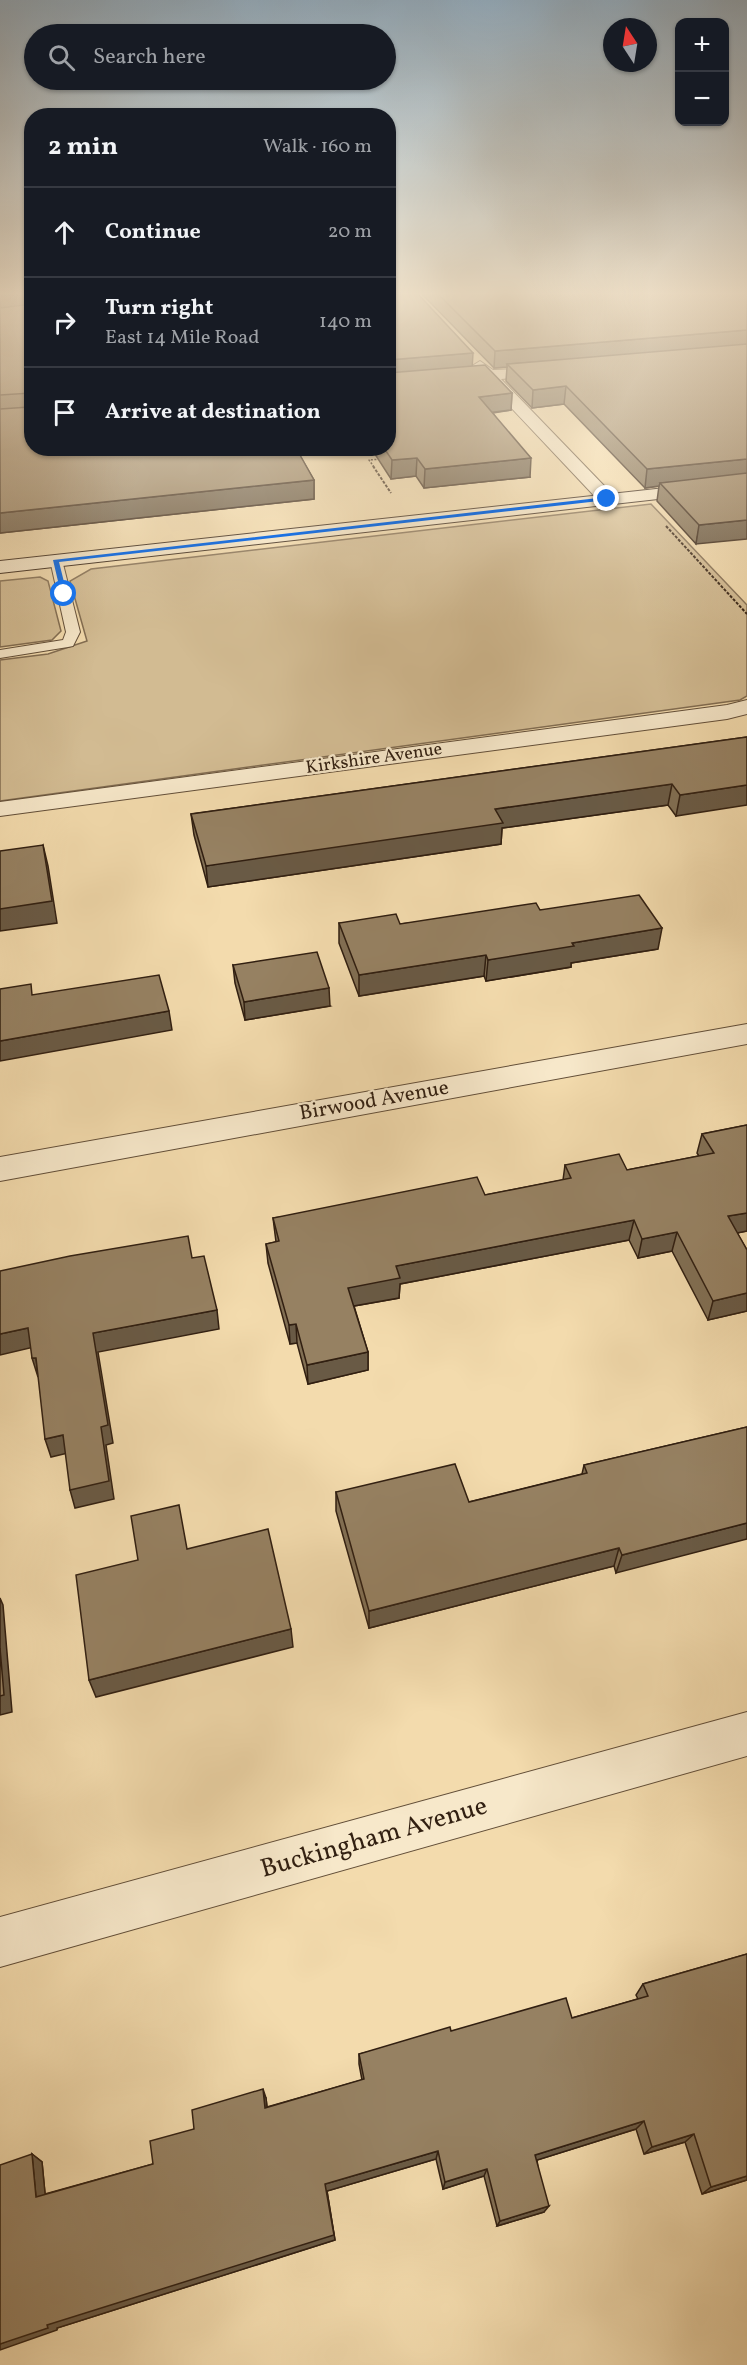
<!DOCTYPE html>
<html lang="en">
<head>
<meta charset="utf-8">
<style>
	:root { --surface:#171b24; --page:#242831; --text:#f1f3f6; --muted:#9ea1a6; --line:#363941 }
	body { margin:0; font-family:Vollkorn,serif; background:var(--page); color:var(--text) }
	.controls { position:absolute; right:18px; top:18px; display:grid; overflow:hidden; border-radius:12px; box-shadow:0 2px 4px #0004 }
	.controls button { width:54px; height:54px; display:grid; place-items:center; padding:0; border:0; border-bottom:2px solid var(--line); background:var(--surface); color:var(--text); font:30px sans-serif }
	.compass { position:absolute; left:603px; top:18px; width:54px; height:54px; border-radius:50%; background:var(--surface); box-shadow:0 2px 4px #0004; rotate:348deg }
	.stop { position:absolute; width:18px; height:18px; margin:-14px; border:4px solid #1a73e8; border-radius:50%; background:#fff }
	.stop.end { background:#1a73e8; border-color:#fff; box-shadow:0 2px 6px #0008 }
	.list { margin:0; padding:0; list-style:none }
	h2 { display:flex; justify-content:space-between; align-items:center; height:78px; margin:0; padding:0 24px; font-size:26px }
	h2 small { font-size:20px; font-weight:400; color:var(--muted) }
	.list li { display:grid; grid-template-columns:39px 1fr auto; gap:18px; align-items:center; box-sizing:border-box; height:90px; padding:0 24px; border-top:2px solid var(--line) }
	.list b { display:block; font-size:22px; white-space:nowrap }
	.list p { margin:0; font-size:20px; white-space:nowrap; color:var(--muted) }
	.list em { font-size:20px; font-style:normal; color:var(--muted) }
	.icon { flex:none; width:33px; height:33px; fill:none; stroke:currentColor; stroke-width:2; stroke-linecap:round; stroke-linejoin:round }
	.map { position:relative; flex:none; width:747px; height:2365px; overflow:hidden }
	.search { position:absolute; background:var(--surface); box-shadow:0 2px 4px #0004; left:24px; top:24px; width:372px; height:66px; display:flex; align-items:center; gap:15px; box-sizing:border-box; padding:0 21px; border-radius:33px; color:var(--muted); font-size:22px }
	.panel { position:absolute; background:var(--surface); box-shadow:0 2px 4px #0004; left:24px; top:108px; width:372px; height:348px; border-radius:24px }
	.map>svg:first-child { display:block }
	.green { fill:#d2bb92; stroke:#826d52; stroke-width:1.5 }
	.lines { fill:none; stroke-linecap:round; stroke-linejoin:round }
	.lane-casing { stroke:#624e38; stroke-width:2 }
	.street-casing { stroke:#624e38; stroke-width:2 }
	.secondary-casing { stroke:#311f11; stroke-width:2 }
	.path-far1 { stroke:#311f11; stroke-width:1.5; stroke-dasharray:2 1.5; stroke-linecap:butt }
	.path { stroke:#311f11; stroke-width:2; stroke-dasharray:3 1.5; stroke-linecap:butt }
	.lane { fill:#f7e8ca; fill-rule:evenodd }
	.street { fill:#f7e8ca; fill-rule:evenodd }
	.secondary { fill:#f7e8ca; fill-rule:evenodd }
	.wall { fill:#816f54; stroke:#311f11; stroke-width:1.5 }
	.shaded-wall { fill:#695a45; stroke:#311f11; stroke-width:1.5 }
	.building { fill:#968162; stroke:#311f11; stroke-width:1.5 }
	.route { fill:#1a73e8 }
	.labels { text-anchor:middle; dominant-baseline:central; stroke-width:4.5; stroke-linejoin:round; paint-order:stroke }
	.far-street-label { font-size:18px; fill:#311f11; stroke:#f7e8ca }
	.street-label { font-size:21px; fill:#311f11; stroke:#f7e8ca }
	.near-street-label { font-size:26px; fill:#311f11; stroke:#f7e8ca }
</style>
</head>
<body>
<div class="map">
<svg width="747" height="2365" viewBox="0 0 747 2365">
	<rect width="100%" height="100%" fill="#f3dbad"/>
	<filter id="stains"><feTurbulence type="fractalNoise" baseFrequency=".00333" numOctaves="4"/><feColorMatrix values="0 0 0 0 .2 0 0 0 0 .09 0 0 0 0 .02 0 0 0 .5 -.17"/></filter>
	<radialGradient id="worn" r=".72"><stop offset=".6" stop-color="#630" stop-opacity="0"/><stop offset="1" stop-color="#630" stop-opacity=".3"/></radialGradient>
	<g class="green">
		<path d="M651,504L747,605V696L740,700L0,801V660L48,654L87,641L70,581L91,569Z"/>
		<path d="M40,577L48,581L61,631L52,640L0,647V581Z"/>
	</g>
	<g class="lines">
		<g class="lane-casing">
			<path id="lane" d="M56,556L62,560L80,632L73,646L68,647L0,658V650L63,640L66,632L50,560Z"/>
		</g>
		<g class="street-casing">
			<g id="street">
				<path d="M480,361L493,370L556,367L559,370L556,373L551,375L501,379L613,495L616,499L613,503H601L485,380L388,389V379L477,372L472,366Z"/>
				<path d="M747,700V714L727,719L0,816V802L727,705Z"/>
				<path d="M747,1024V1044L0,1181V1157Z"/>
				<path d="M747,1712V1756L0,1967V1917Z"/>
			</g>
		</g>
		<g class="secondary-casing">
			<path id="secondary" d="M747,479V489L0,573V561Z"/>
		</g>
		<path class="path-far1" d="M374,467L369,460L382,459"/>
		<g class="path">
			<path d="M373,466L391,493"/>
			<path d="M666,526L747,614"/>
		</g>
		<use href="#lane" class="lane"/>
		<use href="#street" class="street"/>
		<use href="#secondary" class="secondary"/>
	</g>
	<g class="wall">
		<path d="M0,293H32L299,454L314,480V499L0,533Z"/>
		<path d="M421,293H747L696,544L657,501L659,486L645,488L564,404L532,408L506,381L507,367L494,368Z"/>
		<path d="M472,366L512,393L511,410L493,413L530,477L424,488L416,476L391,479L371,448H388Z"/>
		<path d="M747,737L676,816L668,805L502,828L501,844L208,887L194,835L191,814Z"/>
		<path d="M540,910L658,949L571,963V967L486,981L484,976L359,996L339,943V923L400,924Z"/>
		<path d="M233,965L330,1006L245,1020L235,983Z"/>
		<path d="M747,1125V1231L737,1233L747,1250V1311L708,1320L672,1251L638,1258L629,1240L400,1284L399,1298L354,1306L368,1352V1370L308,1384L297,1343L290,1344L268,1263L266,1244L276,1242L273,1218L485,1195L563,1180L565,1165L627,1170L699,1156L697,1153L702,1134Z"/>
		<path d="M747,1427L616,1573L614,1566L369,1628L336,1511V1492L469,1502L582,1474L584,1465Z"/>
		<path d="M747,1954V2180L702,2194L685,2142L644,2154L636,2129L537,2160L544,2212L497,2226L484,2176L443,2189L436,2159L327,2191L335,2240L57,2328V2330L32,2154L42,2162L45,2194L153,2164L194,2129L266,2098L267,2107L362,2080L359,2064V2054L451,2031L572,2018L638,1999L636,1995L643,1984Z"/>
	</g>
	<g class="shaded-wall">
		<path d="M29,294L32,308L0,312V296Z"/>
		<path d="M747,330V346L507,364V367L494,368L495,351Z"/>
		<path d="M473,353L472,370L388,377V360Z"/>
		<path d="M566,386L564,404L532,408L533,390Z"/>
		<path d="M512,393L511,410L479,414V397Z"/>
		<path d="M290,448H359L291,455Z"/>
		<path d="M417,458L416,476L391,479L392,460Z"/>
		<path d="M531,458L530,477L424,488L425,469Z"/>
		<path d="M747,459V477L660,483L659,486L645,488L647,469Z"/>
		<path d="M314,480V499L0,533V513Z"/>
		<path d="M747,520V539L696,544L699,525Z"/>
		<path d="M672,784L668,805L502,828L501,844L208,887L206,866L495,809Z"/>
		<path d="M747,785V805L676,816L680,795Z"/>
		<path d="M43,845L48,866L57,923L0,931V909Z"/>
		<path d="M662,928L658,949L571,963V967L486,981L488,960L572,943Z"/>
		<path d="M486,955L484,976L359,996V975Z"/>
		<path d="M329,988L330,1006L245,1020L244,1002Z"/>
		<path d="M169,1011L172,1030L0,1061V1041Z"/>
		<path d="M747,1213V1231L722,1236L728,1216Z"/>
		<path d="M634,1220L629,1240L400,1284L399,1298L348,1307V1288L396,1266Z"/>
		<path d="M677,1232L672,1251L638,1258L642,1239Z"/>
		<path d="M747,1293V1311L708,1320L713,1301Z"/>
		<path d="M217,1310L219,1329L98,1352L113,1443L106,1445L114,1499L75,1508L70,1490L93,1333Z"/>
		<path d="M296,1324L297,1343L290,1344L289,1325Z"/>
		<path d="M28,1328L34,1347L0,1355V1334Z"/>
		<path d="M368,1352V1370L308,1384L307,1365Z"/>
		<path d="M32,1358H36L38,1377Z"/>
		<path d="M63,1435L68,1453L51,1457L45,1439Z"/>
		<path d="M747,1523V1539L616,1573L622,1555Z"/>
		<path d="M619,1548L614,1566L369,1628V1611Z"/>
		<path d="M0,1598L3,1605L12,1712L0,1715Z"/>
		<path d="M291,1629L293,1647L96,1697L89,1680Z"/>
		<path d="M263,2089L266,2098L268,2116L265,2108Z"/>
		<path d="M644,2121L636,2129L531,2162L535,2155Z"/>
		<path d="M694,2134L685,2142L644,2154L652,2147Z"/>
		<path d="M438,2151L436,2159L327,2191L335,2240L57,2328V2330L0,2350V2344L47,2325L325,2184Z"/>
		<path d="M32,2154L42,2162L46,2203L36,2197Z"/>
		<path d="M487,2169L484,2176L443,2189L445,2182Z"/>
		<path d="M747,2176V2180L702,2194L711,2187Z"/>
		<path d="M549,2206L544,2212L497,2226L500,2221Z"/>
	</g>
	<g class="building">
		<path d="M0,293H32V303L29,294L0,296Z"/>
		<path d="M388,293H417L473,353L388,360Z"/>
		<path d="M437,293H747V330L495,351Z"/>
		<path d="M32,304V448H296L314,480L0,513V409L29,407L31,393L0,395V308Z"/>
		<path d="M747,344V459L647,469L566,386L533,390L507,364Z"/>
		<path d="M485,365L512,393L479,397L531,458L425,469L417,458L392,460L384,448H388V373Z"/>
		<path d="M747,473V520L699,525L660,483Z"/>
		<path d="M747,737V785L680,795L672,784L495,809L503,823L206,866L191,814Z"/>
		<path d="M43,845L52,901L0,909V851Z"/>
		<path d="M639,895L662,928L572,943L574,946L488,960L486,955L359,975L339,923L396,914L400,924L536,903L540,910Z"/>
		<path d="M317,952L329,988L244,1002L233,965Z"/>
		<path d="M159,975L169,1011L0,1041V989L31,984L32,995Z"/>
		<path d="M747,1125V1213L728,1216L747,1250V1293L713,1301L677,1232L642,1239L634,1220L396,1266L400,1278L348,1288L368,1352L307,1365L296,1324L289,1325L266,1244L279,1241L273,1218L477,1177L485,1195L571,1178L565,1165L619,1154L627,1170L714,1153L702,1134Z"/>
		<path d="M188,1236L192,1258L204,1256L217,1310L93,1333L108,1425L101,1427L109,1481L70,1490L63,1435L45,1439L36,1358H32L28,1328L0,1334V1271L70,1256Z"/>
		<path d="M747,1427V1523L622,1555L619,1548L369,1611L336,1492L455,1464L469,1502L587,1473L584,1465Z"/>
		<path d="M179,1505L187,1549L268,1529L291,1629L89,1680L76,1575L138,1560L131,1516Z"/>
		<path d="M0,1648L4,1695L0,1696Z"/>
		<path d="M747,1954V2176L711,2187L694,2134L652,2147L644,2121L535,2155L549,2206L500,2221L487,2169L445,2182L438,2151L325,2184L334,2235L47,2325L48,2328L0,2344V2165L32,2154L36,2197L153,2164L150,2141L194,2129L192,2110L263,2089L265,2108L364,2079L359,2054L450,2027L451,2031L566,1998L572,2018L648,1996L643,1984Z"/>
	</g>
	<linearGradient id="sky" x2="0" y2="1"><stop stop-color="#92aabb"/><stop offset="0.47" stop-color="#faefda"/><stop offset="1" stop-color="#faefda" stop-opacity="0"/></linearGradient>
	<rect width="747" height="624" fill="url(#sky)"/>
	<path class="route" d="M607,497L608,500L59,562L67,594L64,596L61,594L53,560Z"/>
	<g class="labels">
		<g class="far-street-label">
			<text transform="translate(374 759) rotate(-8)">Kirkshire Avenue</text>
		</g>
		<g class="street-label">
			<text transform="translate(374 1101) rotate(-10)">Birwood Avenue</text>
		</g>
		<g class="near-street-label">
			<text transform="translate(374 1838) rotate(-16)">Buckingham Avenue</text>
		</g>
	</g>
	<rect width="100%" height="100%" filter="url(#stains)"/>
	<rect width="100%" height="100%" fill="url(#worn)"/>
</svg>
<div class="controls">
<button>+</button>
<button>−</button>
</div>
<svg class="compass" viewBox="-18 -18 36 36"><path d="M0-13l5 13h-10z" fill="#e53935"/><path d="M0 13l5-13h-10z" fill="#9ea1a6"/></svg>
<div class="stop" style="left:64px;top:594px"></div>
<div class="stop end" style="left:607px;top:499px"></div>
<div class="search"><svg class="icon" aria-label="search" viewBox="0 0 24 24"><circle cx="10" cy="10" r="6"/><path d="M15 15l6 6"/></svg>Search here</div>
<section class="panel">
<h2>2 min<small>Walk · 160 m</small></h2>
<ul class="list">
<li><svg class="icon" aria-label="ahead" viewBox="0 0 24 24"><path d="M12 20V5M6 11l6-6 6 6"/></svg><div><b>Continue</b></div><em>20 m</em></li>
<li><svg class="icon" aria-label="right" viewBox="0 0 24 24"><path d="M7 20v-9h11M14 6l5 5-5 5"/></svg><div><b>Turn right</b><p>East 14 Mile Road</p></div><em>140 m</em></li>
<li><svg class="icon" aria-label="arrive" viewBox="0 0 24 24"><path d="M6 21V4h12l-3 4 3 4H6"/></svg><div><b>Arrive at destination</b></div></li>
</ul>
</section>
</div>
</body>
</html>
